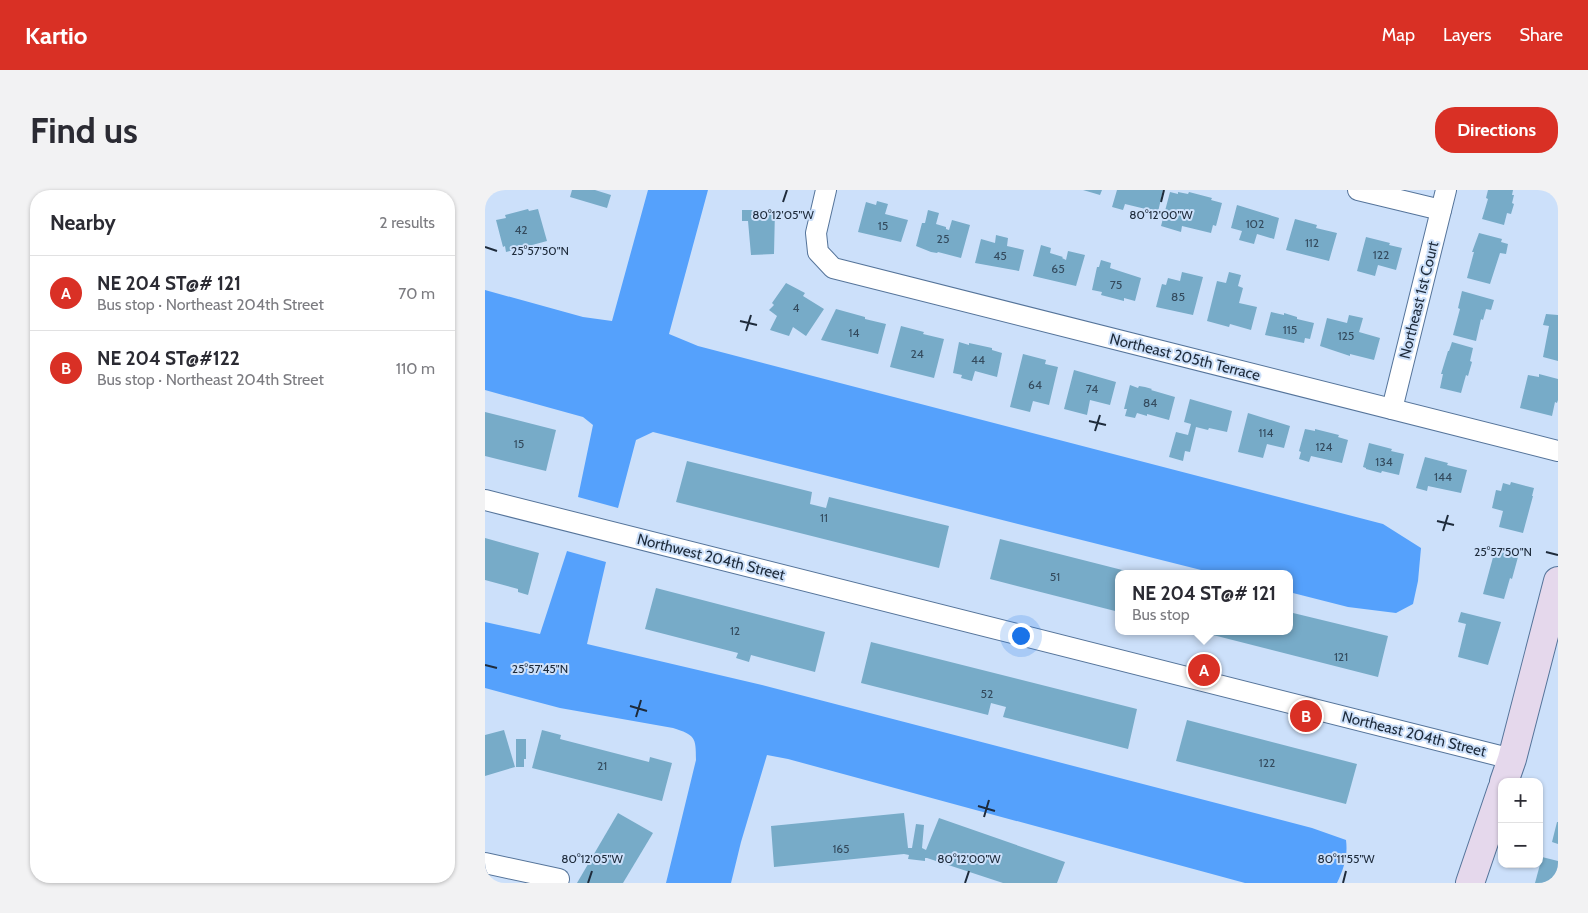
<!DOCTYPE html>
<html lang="en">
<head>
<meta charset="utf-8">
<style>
	:root { --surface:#fff; --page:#f2f2f3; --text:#2b2b33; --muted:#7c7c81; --line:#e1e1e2; --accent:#d93025 }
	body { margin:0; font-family:Cabin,sans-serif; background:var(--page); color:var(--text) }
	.controls { position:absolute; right:15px; bottom:15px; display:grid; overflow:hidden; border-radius:10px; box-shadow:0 1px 4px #0004 }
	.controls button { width:45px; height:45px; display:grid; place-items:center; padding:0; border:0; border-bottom:1px solid var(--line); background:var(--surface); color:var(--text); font:25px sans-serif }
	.you { position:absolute; left:535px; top:445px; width:18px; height:18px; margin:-12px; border:4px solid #fff; border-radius:50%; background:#1a73e8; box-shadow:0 0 0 8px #1a73e833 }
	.badge { display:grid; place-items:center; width:32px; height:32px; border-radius:50%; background:var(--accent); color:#fff; font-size:16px; font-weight:700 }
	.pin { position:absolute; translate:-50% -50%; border:2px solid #fff; box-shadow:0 1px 5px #0006 }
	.popup { position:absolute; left:630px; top:380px; width:178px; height:65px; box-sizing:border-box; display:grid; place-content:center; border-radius:10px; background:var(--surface); filter:drop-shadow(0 1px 4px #0005); font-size:16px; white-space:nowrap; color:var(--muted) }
	.popup b { font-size:19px; color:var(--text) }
	.popup::after { content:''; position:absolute; left:50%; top:100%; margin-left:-10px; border:10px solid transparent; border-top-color:var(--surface) }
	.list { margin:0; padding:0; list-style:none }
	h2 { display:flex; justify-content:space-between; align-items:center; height:65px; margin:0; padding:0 20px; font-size:21px }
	h2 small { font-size:16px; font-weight:400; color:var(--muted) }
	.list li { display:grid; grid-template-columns:32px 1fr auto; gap:15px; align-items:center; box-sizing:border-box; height:75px; padding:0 20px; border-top:1px solid var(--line) }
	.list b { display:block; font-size:19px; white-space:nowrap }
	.list p { margin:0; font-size:16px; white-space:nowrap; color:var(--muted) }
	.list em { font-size:16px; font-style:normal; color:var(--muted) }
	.map { position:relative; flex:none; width:1073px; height:693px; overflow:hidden; border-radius:20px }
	header { display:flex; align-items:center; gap:30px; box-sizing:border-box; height:70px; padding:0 25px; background:var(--accent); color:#fff }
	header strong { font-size:24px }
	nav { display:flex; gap:28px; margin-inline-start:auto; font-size:18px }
	.intro { display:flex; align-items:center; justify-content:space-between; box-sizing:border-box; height:120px; padding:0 30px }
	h1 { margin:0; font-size:35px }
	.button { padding:12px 22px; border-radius:20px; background:var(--accent); color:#fff; font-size:18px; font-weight:700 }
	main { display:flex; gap:30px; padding:0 30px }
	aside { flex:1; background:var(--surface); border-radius:20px; box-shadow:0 1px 4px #0004 }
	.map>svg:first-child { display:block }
	.water { fill:#55a1fc }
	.building { fill:#77abc8 }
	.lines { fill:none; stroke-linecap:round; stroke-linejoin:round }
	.street-casing { stroke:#55749a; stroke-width:22 }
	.secondary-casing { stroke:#55749a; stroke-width:30 }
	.street { stroke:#fff; stroke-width:20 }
	.secondary { stroke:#e5d8ec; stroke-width:28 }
	.ticks { fill:none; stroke:#1e2b3b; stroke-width:2 }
	.labels { text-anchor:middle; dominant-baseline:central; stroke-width:4; stroke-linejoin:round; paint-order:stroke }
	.number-label { font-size:12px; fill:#344b5e }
	.street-label { font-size:15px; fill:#1e2b3b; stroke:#cce0fa }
	.ticks-label { font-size:12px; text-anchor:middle; fill:#1e2b3b; stroke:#cce0fa; stroke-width:4; stroke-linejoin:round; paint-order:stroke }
</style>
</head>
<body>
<header>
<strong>Kartio</strong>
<nav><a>Map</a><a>Layers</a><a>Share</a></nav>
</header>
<div class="intro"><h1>Find us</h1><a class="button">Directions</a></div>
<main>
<aside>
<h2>Nearby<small>2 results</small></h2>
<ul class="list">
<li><span class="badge">A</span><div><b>NE 204 ST@# 121</b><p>Bus stop · Northeast 204th Street</p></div><em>70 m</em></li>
<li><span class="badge">B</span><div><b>NE 204 ST@#122</b><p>Bus stop · Northeast 204th Street</p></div><em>110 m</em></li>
</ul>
</aside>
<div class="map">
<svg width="1073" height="693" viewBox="0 0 1073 693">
	<rect width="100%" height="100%" fill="#cce0fa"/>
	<g class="water">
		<path d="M163,0H223L184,144L213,156L898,334L936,358L933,391L928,414L911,423L863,417L804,402V384H732L168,242L151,250L133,318L93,307L108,235L98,227L0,200V100L98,127L127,131Z"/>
		<path d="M82,361L121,372L102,454L277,495L827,638L861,650C863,666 859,678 852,693H760L303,569L282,565L256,652L246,693H181L211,570C211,547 210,545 188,538L75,518L0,498V432L55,444Z"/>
	</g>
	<g class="building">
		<path d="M87,0H110L126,5L122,18L85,7Z"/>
		<path d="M598,0H617L615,5Z"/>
		<path d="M632,0H678L673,22L640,14L638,20L627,17Z"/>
		<path d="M1003,0H1028L1027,5H1029L1027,13L1029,14L1026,24L1022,23L1019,35L997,29L1003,9L1001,8Z"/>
		<path d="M685,2L693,4V2L703,4L704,2L727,8L726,10L737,13L731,36L728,35L726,43L697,36L696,42L676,36Z"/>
		<path d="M392,11L403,14L400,24L423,30L416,52L373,42L381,12L391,15Z"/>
		<path d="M752,15L794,28L789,49L772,44L769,54L754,50L757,41L746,38Z"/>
		<path d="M43,19L44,21L53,19L62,51L21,62L20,56L18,57L11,30L21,28L20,25Z"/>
		<path d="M257,20H290L289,64L266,65L263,31H257Z"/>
		<path d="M443,20L454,23L451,34L461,37V39L464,40L467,30L485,35L476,68L453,62L452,63L446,62L431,56L437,33H440Z"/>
		<path d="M810,29L832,35L831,38L852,43L844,71L801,60Z"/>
		<path d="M994,43L1017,49L1016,52L1023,54L1021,64L1015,63L1005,94L982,88L989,62H987Z"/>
		<path d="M511,45L523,48L522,56L539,60L534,81L490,73L496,49L510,53Z"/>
		<path d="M881,47L905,53L904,55L917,58L911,80L893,75L890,86L872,81Z"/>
		<path d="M556,55L566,58L565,63L578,67L577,68L581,70L583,61L600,65L591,96L548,86Z"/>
		<path d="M616,70L626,73L625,78L656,88L650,111L639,108V111L616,105L617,102L607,100L612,77H614Z"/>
		<path d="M697,82L718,87L708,125L671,117L677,94L681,95L683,88L695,91Z"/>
		<path d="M744,82L756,85L753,96L758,98L754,113L772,117L766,140L745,134L744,137L722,131L732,91L741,93Z"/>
		<path d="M301,93L320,103L318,106L339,119L321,146L308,137L304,146L285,140L292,126L284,120L289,115L287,113Z"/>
		<path d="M977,101L1009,110L1006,120L1001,119L998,130L996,129L991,151L968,145L975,119L973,118Z"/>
		<path d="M351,119L380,127V129L401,134L393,164L336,150Z"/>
		<path d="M786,122L799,125V123L812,127V129L829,133L825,149L820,148L819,153L780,145Z"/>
		<path d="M1061,124L1073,125V171L1058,167L1064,136L1058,135Z"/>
		<path d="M864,125L878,128L874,142L895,148L889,170L865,164V166L835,156L842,128L862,133Z"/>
		<path d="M416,136L439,142L438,144L459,149L449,188L405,177Z"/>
		<path d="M474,152L484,155V153L507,158V160L517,163L512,187L490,181L487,191L476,188L477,185L468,183Z"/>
		<path d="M967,152L988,158L985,171L987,172L983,186L981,185L976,203L955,198L958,184H956L963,161H964Z"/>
		<path d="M538,164L561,170L560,174L573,177L564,215L548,211L545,222L525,217Z"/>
		<path d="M589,180L631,192L625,215L605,210L602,225L579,219Z"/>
		<path d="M1054,184L1073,189V210L1072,213L1070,212L1067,226L1035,218L1043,185L1054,187Z"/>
		<path d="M645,195L653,198L654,196L660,197L667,199L666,200L690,207L684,230L662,224V226L652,223L650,228L640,226L642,219H639Z"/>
		<path d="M705,209L747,221L742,242L724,238L723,240L711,237L705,262L700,261L698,271L684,267L691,242L703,245L706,234L699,232Z"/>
		<path d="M0,222L71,240L61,281L0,266Z"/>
		<path d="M763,223L805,236L799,258L782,254L778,268L753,262Z"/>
		<path d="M820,239L830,241V239L854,245L853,247L863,250L857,273L826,266L824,272L814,269L816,262L814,261Z"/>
		<path d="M884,253L907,259L906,261L919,264L914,285L897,281L896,283L881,279V278L878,277Z"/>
		<path d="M940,267L963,273L962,275L982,280L976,303L943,296L942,301L931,298Z"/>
		<path d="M202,271L327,302L325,314L341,318L344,307L464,336L454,378L191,312Z"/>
		<path d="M1026,292L1049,298L1047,306H1048L1038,343L1014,337L1018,321L1007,318L1011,300L1016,301L1018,293L1025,295Z"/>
		<path d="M0,348L54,363L43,405L33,402V399L0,390Z"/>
		<path d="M515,349L649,383L634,384V422L505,389Z"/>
		<path d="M1010,360L1033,367L1027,389L1025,388L1019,409L998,404Z"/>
		<path d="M171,398L340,442L330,482L266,465L264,472L251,468L253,463L160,439Z"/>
		<path d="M804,422L903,446L893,487L724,444L725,441H804Z"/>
		<path d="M976,422L1016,432L1003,475L973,467L981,434L973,432Z"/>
		<path d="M386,452L652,519L643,559L518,527L521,517L506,513L503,525L376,493Z"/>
		<path d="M702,530L872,574L861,614L691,571Z"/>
		<path d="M19,540L30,577L0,586V545Z"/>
		<path d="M57,540L76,545L75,549L164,572L165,567L187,573L177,611L47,578Z"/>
		<path d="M31,549H41V569H39V577H31Z"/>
		<path d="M133,623L168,643L138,693H92Z"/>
		<path d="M419,623L423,658H427L431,634L439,635L437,658L441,660L454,628L580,672L572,693H518L442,668H440V671L423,669L424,665L419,664L289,677L286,636Z"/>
		<path d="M1072,632H1073V654L1067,652Z"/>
		<path d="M1057,667L1073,671V693H1050Z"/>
	</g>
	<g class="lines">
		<g class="street-casing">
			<g id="street">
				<path d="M341,0L331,43L333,62L348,78L1073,261"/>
				<path d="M873,0L956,20"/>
				<path d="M907,219L961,0"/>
				<path d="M0,310L1027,569"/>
				<path d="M0,673L74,689"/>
			</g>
		</g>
		<g class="secondary-casing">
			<g id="secondary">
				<path d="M1019,592L1027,569L1073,391"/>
				<path d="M985,693L1017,599"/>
			</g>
		</g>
		<use href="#street" class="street"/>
		<use href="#secondary" class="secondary"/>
	</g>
	<path class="ticks" d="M298,12L302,0M676,12L679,0M0,57L12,61M255,131L272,135M261,141L266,125M604,231L621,235M610,241L615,225M952,331L969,335M958,341L963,325M1061,362L1073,365M0,475L12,478M145,516L162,521M151,527L156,510M493,616L510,621M499,627L504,610M103,693L107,681M480,693L484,681M858,693L861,681"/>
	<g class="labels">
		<g class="number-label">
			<text x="770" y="33">102</text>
			<text x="398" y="35">15</text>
			<text x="36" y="39">42</text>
			<text x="458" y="48">25</text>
			<text x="827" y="52">112</text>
			<text x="896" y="64">122</text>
			<text x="515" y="65">45</text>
			<text x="573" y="78">65</text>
			<text x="631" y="94">75</text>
			<text x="693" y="106">85</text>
			<text x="311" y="117">4</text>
			<text x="805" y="139">115</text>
			<text x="369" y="142">14</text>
			<text x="861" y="145">125</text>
			<text x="432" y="163">24</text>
			<text x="493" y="169">44</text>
			<text x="550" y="194">64</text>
			<text x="607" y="198">74</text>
			<text x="665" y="212">84</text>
			<text x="781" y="242">114</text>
			<text x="34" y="253">15</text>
			<text x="839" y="256">124</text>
			<text x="899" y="271">134</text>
			<text x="958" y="286">144</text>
			<text x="339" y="327">11</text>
			<text x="570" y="386">51</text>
			<text x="250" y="440">12</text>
			<text x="856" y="466">121</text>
			<text x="502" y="503">52</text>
			<text x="782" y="572">122</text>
			<text x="117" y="575">21</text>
			<text x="356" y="658">165</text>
		</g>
		<g class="street-label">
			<text transform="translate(934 110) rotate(-76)">Northeast 1st Court</text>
			<text transform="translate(700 167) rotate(14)">Northeast 205th Terrace</text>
			<text transform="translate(226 367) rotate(14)">Northwest 204th Street</text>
			<text transform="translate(929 544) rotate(14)">Northeast 204th Street</text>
		</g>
	</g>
	<g class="ticks-label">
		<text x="298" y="29">80°12'05"W</text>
		<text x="676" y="29">80°12'00"W</text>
		<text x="55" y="65">25°57'50"N</text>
		<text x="1018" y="366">25°57'50"N</text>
		<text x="55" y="483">25°57'45"N</text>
		<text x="107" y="673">80°12'05"W</text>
		<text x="484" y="673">80°12'00"W</text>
		<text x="861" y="673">80°11'55"W</text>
	</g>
</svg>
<div class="controls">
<button>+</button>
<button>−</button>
</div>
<div class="you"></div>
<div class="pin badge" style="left:719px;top:480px">A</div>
<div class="popup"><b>NE 204 ST@# 121</b>Bus stop</div>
<div class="pin badge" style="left:821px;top:526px">B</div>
</div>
</main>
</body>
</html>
